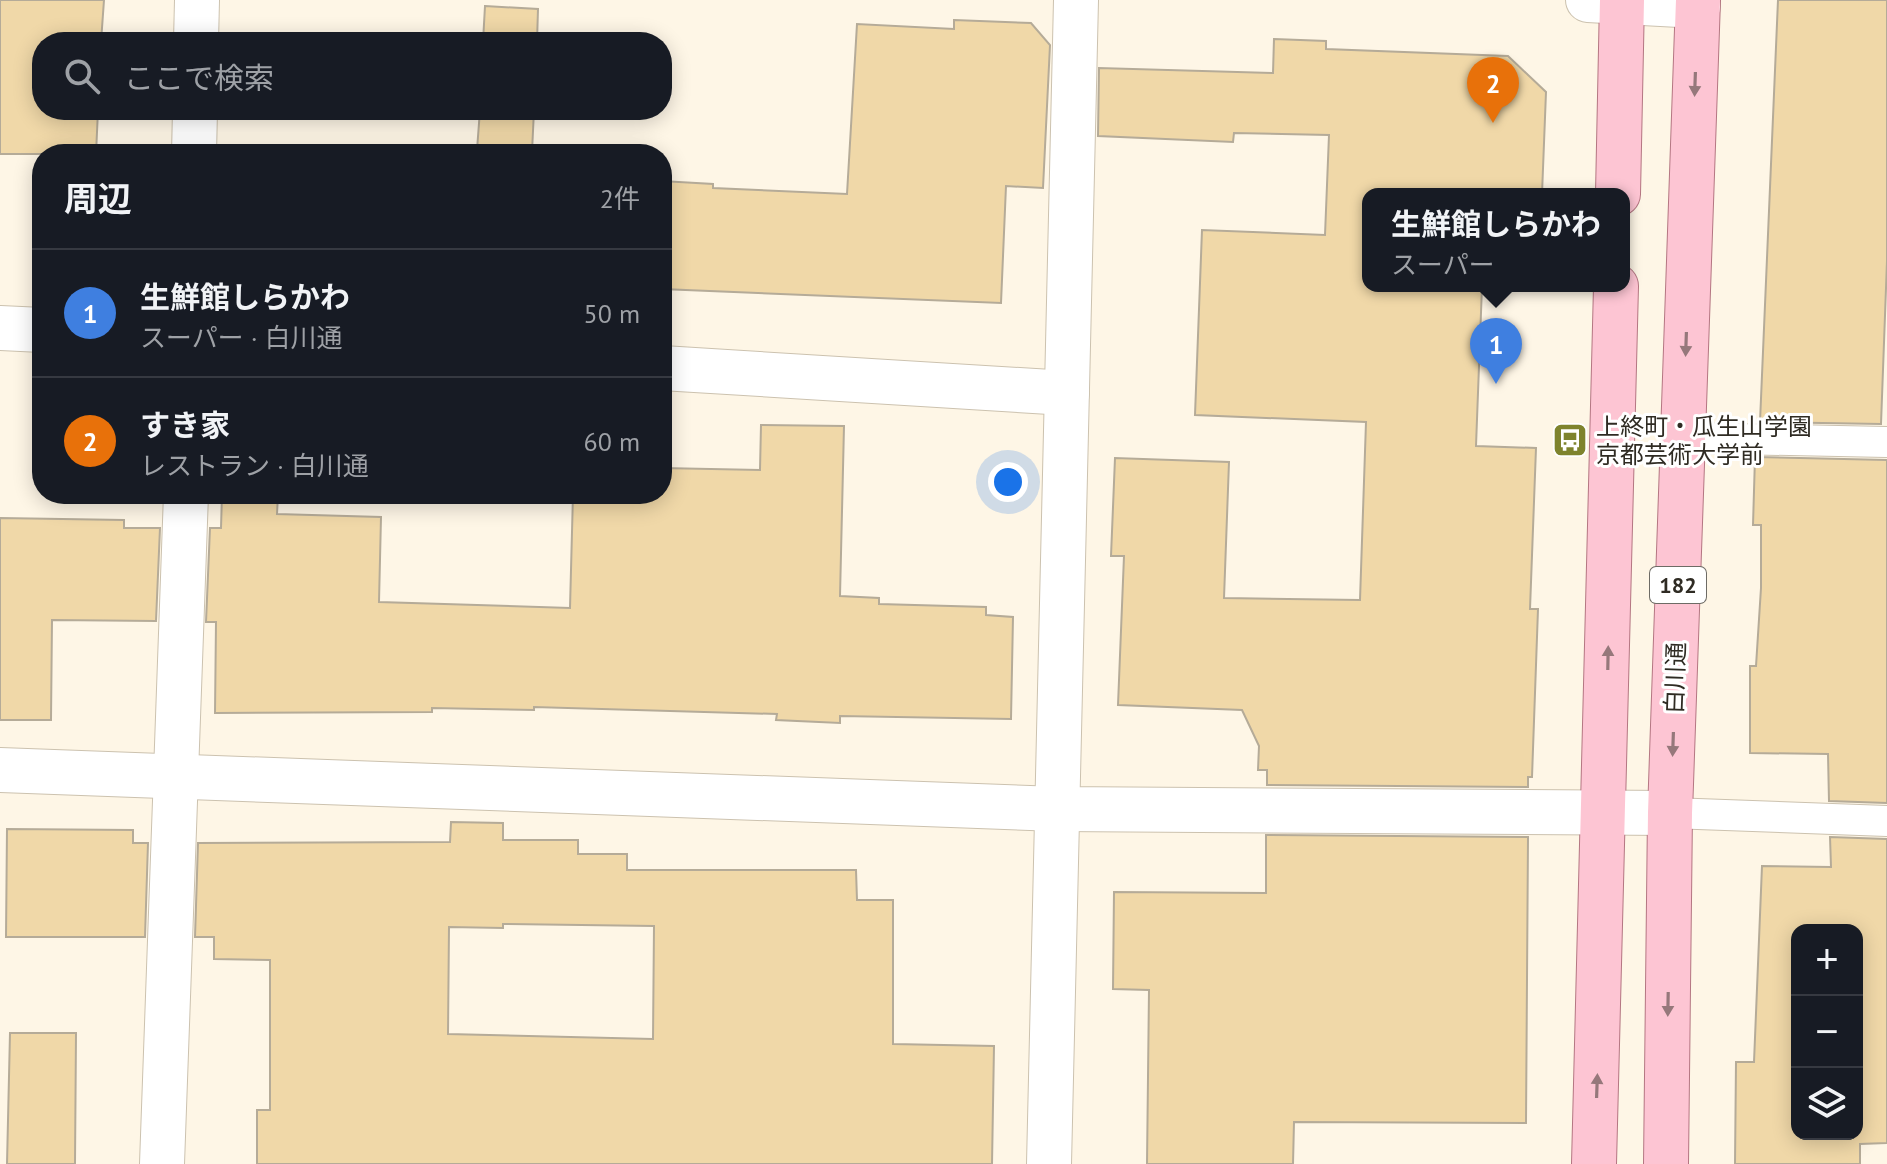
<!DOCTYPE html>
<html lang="ja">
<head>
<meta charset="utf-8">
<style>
	:root { --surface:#171b24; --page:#20242c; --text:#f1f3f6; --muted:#9ea1a6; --line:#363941; --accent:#7e832d }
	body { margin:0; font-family:"PT Sans","Noto Sans JP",sans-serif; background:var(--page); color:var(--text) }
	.controls { position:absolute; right:24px; bottom:24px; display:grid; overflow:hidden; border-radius:16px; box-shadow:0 4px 20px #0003 }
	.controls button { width:72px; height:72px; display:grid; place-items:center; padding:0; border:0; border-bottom:2px solid var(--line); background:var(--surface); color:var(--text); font:40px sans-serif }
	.you { position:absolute; left:1008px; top:482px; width:28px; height:28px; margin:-20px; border:6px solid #fff; border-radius:50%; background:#1a73e8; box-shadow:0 0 0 12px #1a73e833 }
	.badge { display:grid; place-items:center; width:52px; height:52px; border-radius:50%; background:var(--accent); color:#fff; font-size:26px; font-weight:700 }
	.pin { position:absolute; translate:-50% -66px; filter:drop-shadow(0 2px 4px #0008) }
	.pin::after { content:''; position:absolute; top:42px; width:28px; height:24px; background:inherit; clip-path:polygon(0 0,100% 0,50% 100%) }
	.popup { position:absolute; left:1362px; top:188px; width:268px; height:104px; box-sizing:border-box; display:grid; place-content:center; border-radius:16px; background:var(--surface); filter:drop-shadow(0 2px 6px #0005); font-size:26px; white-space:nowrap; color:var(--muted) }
	.popup b { font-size:30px; color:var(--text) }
	.popup::after { content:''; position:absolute; left:50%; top:100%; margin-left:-16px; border:16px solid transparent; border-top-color:var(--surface) }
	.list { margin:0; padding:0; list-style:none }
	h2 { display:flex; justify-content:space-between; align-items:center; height:104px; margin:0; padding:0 32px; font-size:34px }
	h2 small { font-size:26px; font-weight:400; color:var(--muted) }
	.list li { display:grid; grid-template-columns:52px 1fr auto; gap:24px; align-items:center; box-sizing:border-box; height:128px; padding:0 32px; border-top:2px solid var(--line) }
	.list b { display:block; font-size:30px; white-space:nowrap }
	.list p { margin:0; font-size:26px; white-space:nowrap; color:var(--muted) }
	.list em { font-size:26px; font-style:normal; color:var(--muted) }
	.icon { flex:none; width:44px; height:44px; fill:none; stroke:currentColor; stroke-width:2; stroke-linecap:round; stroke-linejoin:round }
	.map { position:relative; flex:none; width:1887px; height:1164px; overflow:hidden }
	.search { position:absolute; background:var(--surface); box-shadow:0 4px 20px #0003; left:32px; top:32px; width:640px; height:88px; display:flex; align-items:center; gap:20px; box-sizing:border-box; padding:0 28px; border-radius:32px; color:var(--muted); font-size:30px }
	.panel { position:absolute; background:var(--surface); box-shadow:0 4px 20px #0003; left:32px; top:144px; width:640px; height:360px; border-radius:32px }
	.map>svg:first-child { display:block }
	.building { fill:#f0d8a8; stroke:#b5ab98; stroke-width:2; fill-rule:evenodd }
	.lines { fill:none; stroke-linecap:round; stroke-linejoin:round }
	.service-casing { stroke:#ccc2af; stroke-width:32 }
	.minor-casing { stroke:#ccc2af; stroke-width:46 }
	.tertiary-casing { stroke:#ccc2af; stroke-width:46 }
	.primary-casing { stroke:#b47682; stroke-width:46 }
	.service { stroke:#fff; stroke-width:30 }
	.minor { stroke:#fff; stroke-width:44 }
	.tertiary { stroke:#fff; stroke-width:44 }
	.primary { stroke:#fdc5d3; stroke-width:44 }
	.oneway { fill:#96787b }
	.labels { text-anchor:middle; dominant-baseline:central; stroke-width:6; stroke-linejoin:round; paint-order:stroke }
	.shield { fill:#fff; stroke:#6d6b65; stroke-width:2 }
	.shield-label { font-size:22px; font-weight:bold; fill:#2f2b23 }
	.poi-label { font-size:24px; fill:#2f2b23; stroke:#fff; text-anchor:start }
	.street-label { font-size:24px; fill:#2f2b23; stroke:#fff }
</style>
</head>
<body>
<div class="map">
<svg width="1887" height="1164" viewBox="0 0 1887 1164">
	<rect width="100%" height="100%" fill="#fef6e6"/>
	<g class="building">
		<path d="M0,0H104L101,42H42V110H98L96,154H0Z"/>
		<path d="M1778,0H1887V261L1881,424L1760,422Z"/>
		<path d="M485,6L538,9L537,42H483Z"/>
		<path d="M954,20L1031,23L1050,45L1043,188L1006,186L1001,303L662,289V181L713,184V188L847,194L857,24L954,29Z"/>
		<path d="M1274,39L1326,41V49L1508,56L1546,92L1542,194H1368V286H1482L1476,446L1536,448L1530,609H1538L1532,777H1528V787L1267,785V770H1258L1259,746L1242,710L1118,705L1124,556H1111L1115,458L1229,462L1224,598L1360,600L1366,422L1195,415L1202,230L1325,235L1329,135L1234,133L1233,142L1098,136L1099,68L1273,73Z"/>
		<path d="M480,110H534L532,152L477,150Z"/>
		<path d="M761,425L844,426L840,596L879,598V604L986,607V615L1013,617L1011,719L840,716V723L776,720L777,714L534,707V710L432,708V712L215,713L216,622H206L210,528H221L222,494H278L277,514L381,517L379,602L570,608L573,494H662V468L760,470Z"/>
		<path d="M1755,457L1887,460V803L1829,801L1828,754L1750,753V666H1756L1761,588V525H1753Z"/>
		<path d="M0,518L124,520V528H160L156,621L52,620L51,720H0Z"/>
		<path d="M451,822L503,823V840H578V854H627V870H856L857,900H893V1044L994,1046L992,1164H257V1110H270V960L214,959V937H195L198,843L450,842ZM503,924L654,926L653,1039L448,1034L449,927L503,928Z"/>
		<path d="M7,829L133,830V843H148L145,937H6Z"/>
		<path d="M1266,835L1528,837L1526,1123L1294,1122L1293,1164H1147L1149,990L1113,989L1114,892L1266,893Z"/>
		<path d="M1830,837L1887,839V1143L1860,1144V1164H1735L1736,1062H1754L1762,866L1831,867ZM1797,930H1857V1134H1797Z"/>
		<path d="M10,1033H76L75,1164H7Z"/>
	</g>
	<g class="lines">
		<g class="service-casing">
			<g id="service">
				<path d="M1683,438L1887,442"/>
				<path d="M1670,813L1887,821"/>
			</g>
		</g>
		<g class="minor-casing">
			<g id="minor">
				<path d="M196,42L197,0"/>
				<path d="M194,154L195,110"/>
				<path d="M0,328L42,330"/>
				<path d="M662,368L1067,393"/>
				<path d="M0,770L1058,809L1670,813"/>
				<path d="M162,1164L186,494"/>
				<path d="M1049,1164L1076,0"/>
			</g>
		</g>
		<g class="tertiary-casing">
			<path id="tertiary" d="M1588,0L1698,6"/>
		</g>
		<g class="primary-casing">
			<g id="primary">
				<path d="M1618,194L1622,0"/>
				<path d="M1594,1164L1616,286"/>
				<path d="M1666,1164L1670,813L1698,0"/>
			</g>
		</g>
		<use href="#service" class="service"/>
		<use href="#minor" class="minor"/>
		<use href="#tertiary" class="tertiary"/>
		<use href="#primary" class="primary"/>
	</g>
	<defs><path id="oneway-solid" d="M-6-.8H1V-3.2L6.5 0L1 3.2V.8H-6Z" transform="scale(2)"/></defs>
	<g class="oneway">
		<use href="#oneway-solid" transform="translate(1695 84) rotate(92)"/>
		<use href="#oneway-solid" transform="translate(1686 344) rotate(92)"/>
		<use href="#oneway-solid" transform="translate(1608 658) rotate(-89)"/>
		<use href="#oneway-solid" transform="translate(1673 744) rotate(92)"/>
		<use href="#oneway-solid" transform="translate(1668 1004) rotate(91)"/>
		<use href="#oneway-solid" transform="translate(1597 1086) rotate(-88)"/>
	</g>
	<defs>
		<g id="bus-square" transform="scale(1.8)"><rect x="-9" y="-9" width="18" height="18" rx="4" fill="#7e832d" stroke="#fff"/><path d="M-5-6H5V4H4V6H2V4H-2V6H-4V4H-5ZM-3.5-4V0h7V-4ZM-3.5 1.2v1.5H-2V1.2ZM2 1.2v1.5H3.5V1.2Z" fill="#fff"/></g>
	</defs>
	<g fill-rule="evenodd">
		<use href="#bus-square" x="1570" y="440"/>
	</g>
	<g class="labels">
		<rect class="shield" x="1650" y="567" width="56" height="36" rx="6"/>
		<g class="shield-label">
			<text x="1678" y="585">182</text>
		</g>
		<g class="poi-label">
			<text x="1596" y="426">上終町・瓜生山学園<tspan x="1596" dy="28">京都芸術大学前</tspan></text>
		</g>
		<g class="street-label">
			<text transform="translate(1675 678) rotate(-88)">白川通</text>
		</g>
	</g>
</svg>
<div class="controls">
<button>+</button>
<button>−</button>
<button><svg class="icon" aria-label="layers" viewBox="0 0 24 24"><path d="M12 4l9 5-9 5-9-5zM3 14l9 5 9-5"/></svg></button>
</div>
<div class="you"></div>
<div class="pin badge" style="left:1496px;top:384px;background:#3f7fe0">1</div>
<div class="popup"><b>生鮮館しらかわ</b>スーパー</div>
<div class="pin badge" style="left:1493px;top:123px;background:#e8710a">2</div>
<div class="search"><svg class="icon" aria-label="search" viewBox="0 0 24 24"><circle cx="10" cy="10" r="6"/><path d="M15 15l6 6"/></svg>ここで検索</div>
<section class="panel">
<h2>周辺<small>2件</small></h2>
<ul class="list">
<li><span class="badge" style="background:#3f7fe0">1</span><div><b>生鮮館しらかわ</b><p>スーパー · 白川通</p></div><em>50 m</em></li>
<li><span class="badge" style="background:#e8710a">2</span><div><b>すき家</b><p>レストラン · 白川通</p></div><em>60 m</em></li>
</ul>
</section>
</div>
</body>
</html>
